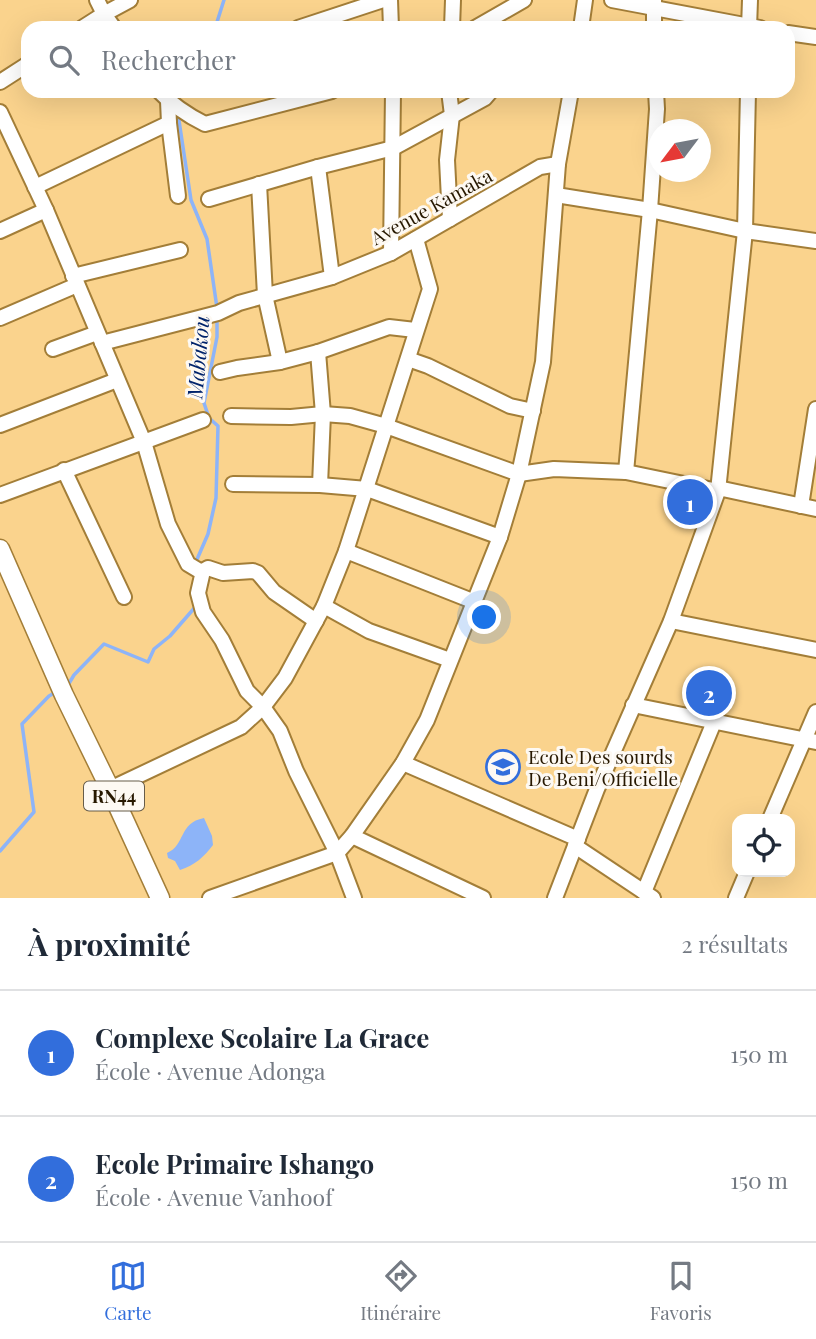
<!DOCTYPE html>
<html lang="fr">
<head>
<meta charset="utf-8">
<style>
	:root { --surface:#fff; --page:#f6f6f7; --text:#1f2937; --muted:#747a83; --line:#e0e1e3; --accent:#326edc }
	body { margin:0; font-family:"Playfair Display",serif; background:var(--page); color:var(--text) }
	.controls { position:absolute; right:21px; bottom:21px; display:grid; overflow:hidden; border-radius:14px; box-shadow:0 7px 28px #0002 }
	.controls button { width:63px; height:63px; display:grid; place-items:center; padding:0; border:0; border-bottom:2px solid var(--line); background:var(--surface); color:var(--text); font:35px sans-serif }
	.compass { position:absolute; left:648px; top:119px; width:63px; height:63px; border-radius:50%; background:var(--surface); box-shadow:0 7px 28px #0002; rotate:238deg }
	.you { position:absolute; left:485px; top:618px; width:24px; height:24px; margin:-18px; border:5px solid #fff; border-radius:50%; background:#1a73e8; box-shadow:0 0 0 10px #1a73e833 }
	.badge { display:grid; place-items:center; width:46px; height:46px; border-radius:50%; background:var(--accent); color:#fff; font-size:23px; font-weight:700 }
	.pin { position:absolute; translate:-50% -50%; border:4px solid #fff; box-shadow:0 2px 7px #0006 }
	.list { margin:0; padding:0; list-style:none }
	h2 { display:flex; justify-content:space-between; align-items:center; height:91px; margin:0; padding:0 28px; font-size:30px }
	h2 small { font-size:23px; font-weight:400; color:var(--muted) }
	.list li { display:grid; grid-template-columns:46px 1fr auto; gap:21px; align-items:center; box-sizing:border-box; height:126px; padding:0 28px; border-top:2px solid var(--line) }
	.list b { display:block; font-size:26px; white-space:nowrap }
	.list p { margin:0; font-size:23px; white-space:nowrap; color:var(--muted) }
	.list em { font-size:23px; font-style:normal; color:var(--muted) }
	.icon { flex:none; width:38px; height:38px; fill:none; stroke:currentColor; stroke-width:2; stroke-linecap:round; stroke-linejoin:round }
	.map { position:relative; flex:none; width:816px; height:898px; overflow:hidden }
	.search { position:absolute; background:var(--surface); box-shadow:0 7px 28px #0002; left:21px; right:21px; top:21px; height:77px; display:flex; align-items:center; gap:18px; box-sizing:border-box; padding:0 24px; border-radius:21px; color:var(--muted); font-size:26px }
	.sheet { height:343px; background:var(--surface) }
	nav { display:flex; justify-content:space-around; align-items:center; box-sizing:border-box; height:98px; border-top:2px solid var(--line); background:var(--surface); font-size:19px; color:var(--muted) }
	nav a { display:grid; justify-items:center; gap:4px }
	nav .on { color:var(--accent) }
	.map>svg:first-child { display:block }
	.water { fill:#8db4f8 }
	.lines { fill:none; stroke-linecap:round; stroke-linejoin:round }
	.stream { stroke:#8db4f8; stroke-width:3.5 }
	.minor-casing { stroke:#a37e38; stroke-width:18 }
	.major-casing { stroke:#a37e38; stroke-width:21 }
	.minor { stroke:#fff; stroke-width:14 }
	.major { stroke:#fff; stroke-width:18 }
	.labels { text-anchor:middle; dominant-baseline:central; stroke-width:6; stroke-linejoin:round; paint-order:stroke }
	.shield { fill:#fdf9f3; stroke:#675c49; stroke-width:2 }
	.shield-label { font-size:18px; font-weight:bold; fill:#271800 }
	.street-label { font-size:19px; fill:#271800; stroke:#fdf9f3 }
	.poi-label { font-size:19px; fill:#271800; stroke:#fdf9f3; text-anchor:start }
	.water-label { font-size:21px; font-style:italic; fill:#00236b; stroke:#fdf9f3 }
</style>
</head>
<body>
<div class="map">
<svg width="816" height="898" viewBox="0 0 816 898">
	<rect width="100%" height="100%" fill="#fad38d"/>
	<path class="water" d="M204,818L212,836L213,845C204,857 195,865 180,870L175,861L168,858L167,853C186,845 178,823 204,818Z"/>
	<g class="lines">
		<g class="stream">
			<path d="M214,28L217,22L224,0"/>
			<path d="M178,114L191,200L207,239L217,308"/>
			<path d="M195,564L208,534L216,498L218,426L209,418L204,403L217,337V319"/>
			<path d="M65,687L68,685L74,675L104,644L148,662L154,649L170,636L197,605"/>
			<path d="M0,851L34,812L22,724L49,696L56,692"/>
		</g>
		<g class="minor-casing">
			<g id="minor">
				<path d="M97,0L104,14L114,28"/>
				<path d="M390,0L391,28"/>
				<path d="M612,0L760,28"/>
				<path d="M654,1V28"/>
				<path d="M82,28L104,14L130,0"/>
				<path d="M298,28L383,0"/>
				<path d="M452,28L453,0"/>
				<path d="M475,28L524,0"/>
				<path d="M581,28L585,0"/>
				<path d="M749,28L750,0"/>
				<path d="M788,33L816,37"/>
				<path d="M0,82L28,64"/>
				<path d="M159,91C173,106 187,115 205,124L332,91"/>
				<path d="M449,91L452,115L447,160L450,219"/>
				<path d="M0,112L46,210L144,442L168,524L188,564L198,570L203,571L198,593L203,612L222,640L247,691L263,707L280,731L296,771L337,853L354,898"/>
				<path d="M169,123L178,196"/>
				<path d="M318,167L332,277"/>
				<path d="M259,184L265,295L280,362"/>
				<path d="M35,187L169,123L168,101"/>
				<path d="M556,195L650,210L745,231L816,241"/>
				<path d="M209,199L318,167L393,148L485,98L491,91"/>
				<path d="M0,231L46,210"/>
				<path d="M391,253L393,91"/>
				<path d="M73,276L180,250"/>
				<path d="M0,318L77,285"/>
				<path d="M102,343L218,313L239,303L332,277L391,253L540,167L558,164"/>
				<path d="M53,349L97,333"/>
				<path d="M318,352L323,414L320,485"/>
				<path d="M408,359L428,366L510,406L533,411"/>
				<path d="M220,372L237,368L280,362L318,352L389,327L415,330"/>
				<path d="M231,416L291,417L323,414L350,416L386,426L519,474L554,469L626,472L718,491"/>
				<path d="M0,425L117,380"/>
				<path d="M64,470L124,597"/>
				<path d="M626,472L650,210L657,109L656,91"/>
				<path d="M233,484L320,485L367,489L500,537"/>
				<path d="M718,488L816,509"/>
				<path d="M0,495L203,420"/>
				<path d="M801,506L816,409"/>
				<path d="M346,551L475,602"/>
				<path d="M203,571L208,568L223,573L253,571L258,573L274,592L316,621"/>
				<path d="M324,606L369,631L450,660"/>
				<path d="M671,621L816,650"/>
				<path d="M633,705L816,742"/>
				<path d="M403,763L578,839"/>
				<path d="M110,789L241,727L263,707L285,678L324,606L346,551L430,289L416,239"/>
				<path d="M770,819L816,712"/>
				<path d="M352,836L483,898"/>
				<path d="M575,846L653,898"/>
				<path d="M644,892L714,722"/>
				<path d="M210,898L337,853L352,836L403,763L427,720L500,537L519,474L543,362L558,164L571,91"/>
				<path d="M555,898L597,789L671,621L718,491L745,231L748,91"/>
				<path d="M736,898L747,872"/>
			</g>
		</g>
		<g class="major-casing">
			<path id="major" d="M0,549L64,695L110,789L160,898"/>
		</g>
		<use href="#minor" class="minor"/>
		<use href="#major" class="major"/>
	</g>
	<defs>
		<g id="school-ring" transform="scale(1.75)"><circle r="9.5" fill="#fdf9f3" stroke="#326edc" stroke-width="1.5"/><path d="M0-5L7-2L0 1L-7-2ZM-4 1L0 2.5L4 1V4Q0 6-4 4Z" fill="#326edc"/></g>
	</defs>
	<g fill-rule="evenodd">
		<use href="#school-ring" x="503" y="767"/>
	</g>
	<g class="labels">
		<rect class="shield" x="84" y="781.5" width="60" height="29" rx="5"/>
		<g class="shield-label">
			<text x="114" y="796">RN44</text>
		</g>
		<g class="street-label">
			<text transform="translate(431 206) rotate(-29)">Avenue Kamaka</text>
		</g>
		<g class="poi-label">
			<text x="528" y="756">Ecole Des sourds<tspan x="528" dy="22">De Beni/Officielle</tspan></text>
		</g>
		<g class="water-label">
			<text transform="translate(197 357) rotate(-85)">Mabakou</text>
		</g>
	</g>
</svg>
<div class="controls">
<button><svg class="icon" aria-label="locate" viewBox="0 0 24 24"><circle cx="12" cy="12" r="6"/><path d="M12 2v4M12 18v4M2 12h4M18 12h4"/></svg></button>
</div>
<svg class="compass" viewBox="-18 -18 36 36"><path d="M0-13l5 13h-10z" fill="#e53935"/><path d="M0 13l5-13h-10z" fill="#747a83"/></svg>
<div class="you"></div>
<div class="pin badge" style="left:690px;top:502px">1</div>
<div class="pin badge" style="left:709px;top:693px">2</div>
<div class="search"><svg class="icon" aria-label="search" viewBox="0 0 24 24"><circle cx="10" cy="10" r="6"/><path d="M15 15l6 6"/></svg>Rechercher</div>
</div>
<section class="sheet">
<h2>À proximité<small>2 résultats</small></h2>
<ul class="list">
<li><span class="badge">1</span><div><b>Complexe Scolaire La Grace</b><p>École · Avenue Adonga</p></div><em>150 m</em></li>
<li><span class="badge">2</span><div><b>Ecole Primaire Ishango</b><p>École · Avenue Vanhoof</p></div><em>150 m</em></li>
</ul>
</section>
<nav>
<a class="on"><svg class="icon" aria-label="map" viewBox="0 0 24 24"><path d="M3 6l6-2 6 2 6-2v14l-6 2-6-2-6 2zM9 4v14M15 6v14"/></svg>Carte</a>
<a><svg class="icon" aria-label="directions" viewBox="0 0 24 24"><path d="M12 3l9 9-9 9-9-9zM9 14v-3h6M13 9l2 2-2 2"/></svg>Itinéraire</a>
<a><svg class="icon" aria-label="saved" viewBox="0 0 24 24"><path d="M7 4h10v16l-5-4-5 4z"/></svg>Favoris</a>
</nav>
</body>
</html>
